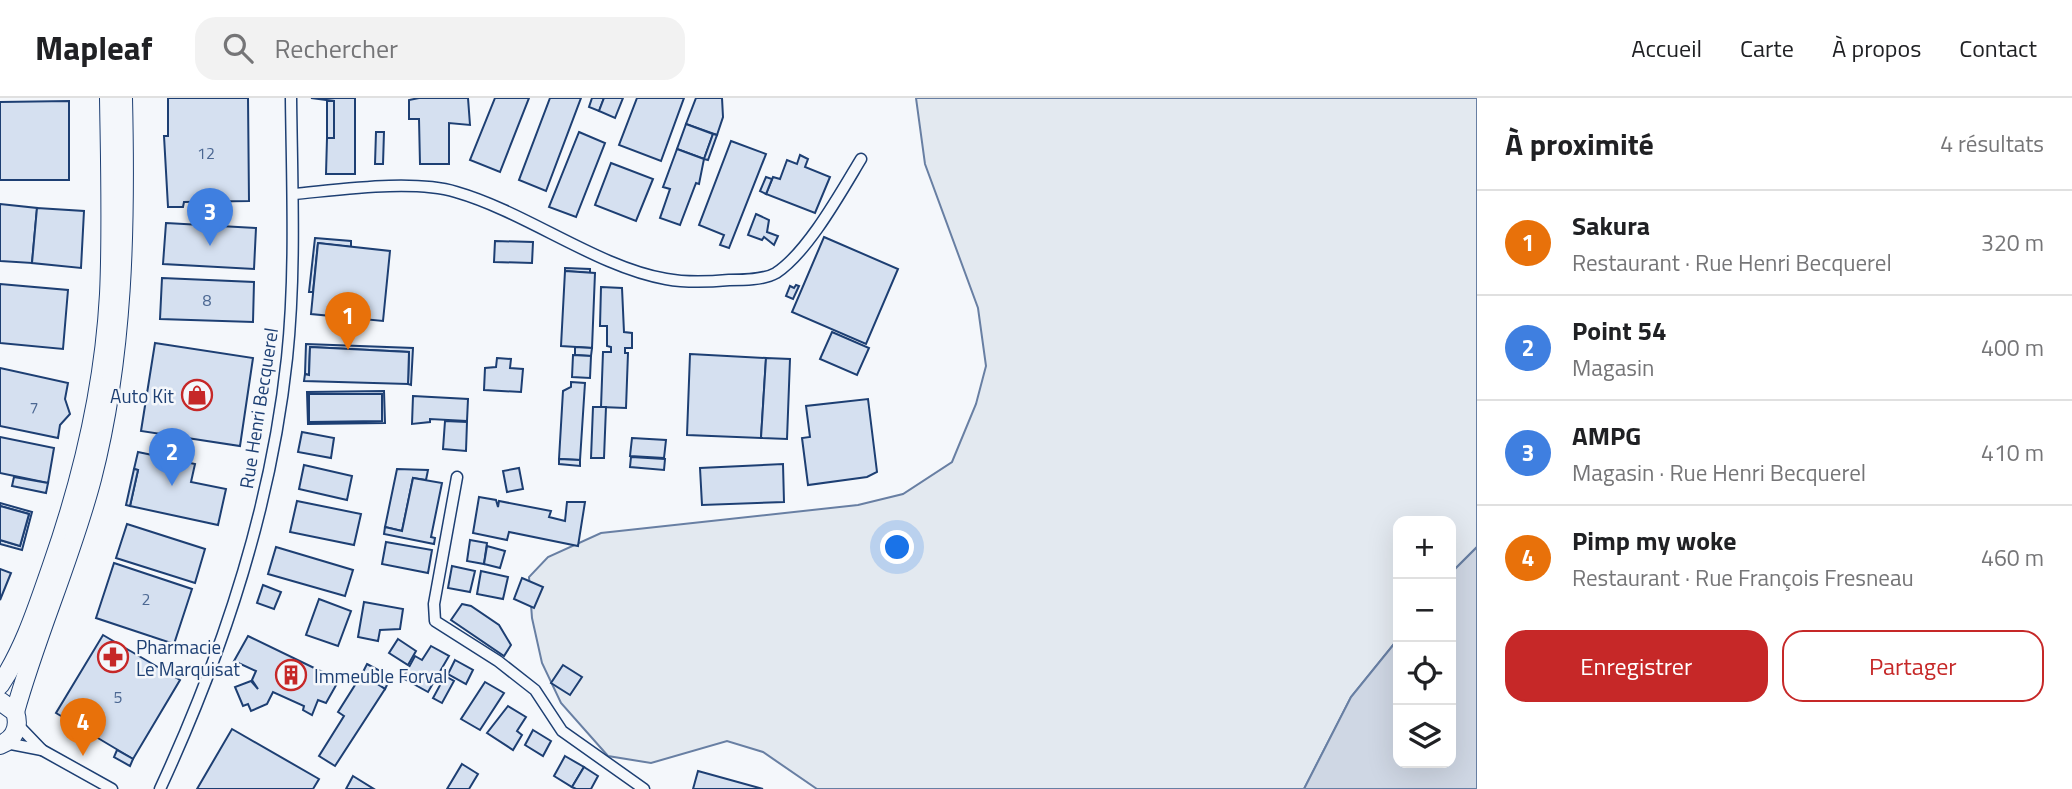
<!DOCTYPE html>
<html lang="fr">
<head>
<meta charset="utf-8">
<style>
	:root { --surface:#fff; --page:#f2f2f2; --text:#202124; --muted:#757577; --line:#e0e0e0; --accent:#c62828 }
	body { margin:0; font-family:"Titillium Web",sans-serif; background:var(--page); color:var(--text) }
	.controls { position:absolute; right:21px; bottom:21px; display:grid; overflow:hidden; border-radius:14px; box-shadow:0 7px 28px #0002 }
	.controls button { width:63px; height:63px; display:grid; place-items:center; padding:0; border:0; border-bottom:2px solid var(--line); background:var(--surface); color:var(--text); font:35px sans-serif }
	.you { position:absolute; left:898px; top:450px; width:24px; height:24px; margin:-18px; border:5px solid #fff; border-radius:50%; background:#1a73e8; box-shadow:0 0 0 10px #1a73e833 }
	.badge { display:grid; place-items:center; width:46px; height:46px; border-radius:50%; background:var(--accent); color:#fff; font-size:23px; font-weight:700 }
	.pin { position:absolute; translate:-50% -58px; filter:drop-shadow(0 2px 4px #0008) }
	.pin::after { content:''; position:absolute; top:37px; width:24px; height:21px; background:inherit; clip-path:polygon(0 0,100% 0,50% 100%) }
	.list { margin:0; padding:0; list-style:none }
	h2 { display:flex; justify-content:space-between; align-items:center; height:91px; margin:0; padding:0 28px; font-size:30px }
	h2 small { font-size:23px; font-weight:400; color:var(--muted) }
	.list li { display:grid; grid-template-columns:46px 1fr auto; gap:21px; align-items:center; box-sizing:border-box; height:105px; padding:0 28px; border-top:2px solid var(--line) }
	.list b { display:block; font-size:26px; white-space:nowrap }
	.list p { margin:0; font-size:23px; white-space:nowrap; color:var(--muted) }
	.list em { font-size:23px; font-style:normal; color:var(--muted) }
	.actions { display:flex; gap:14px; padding:21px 28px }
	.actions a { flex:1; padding:16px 0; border:2px solid var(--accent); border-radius:21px; text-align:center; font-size:24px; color:var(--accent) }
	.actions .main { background:var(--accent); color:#fff }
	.icon { flex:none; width:38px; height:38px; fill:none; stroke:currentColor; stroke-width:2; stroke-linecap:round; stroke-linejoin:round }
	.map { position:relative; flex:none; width:1477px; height:691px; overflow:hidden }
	header { display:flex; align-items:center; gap:42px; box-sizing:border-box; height:98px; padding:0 35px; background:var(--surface); border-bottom:2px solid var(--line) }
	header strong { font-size:33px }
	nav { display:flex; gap:38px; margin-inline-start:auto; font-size:24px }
	.search { width:490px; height:63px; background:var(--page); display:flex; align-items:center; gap:18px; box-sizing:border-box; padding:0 24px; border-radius:21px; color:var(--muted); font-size:26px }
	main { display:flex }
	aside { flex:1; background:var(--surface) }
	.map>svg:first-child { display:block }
	.green { fill:#e3e9f0; stroke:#687fa3; stroke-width:2 }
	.water { fill:#cfd7e4; stroke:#687fa3; stroke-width:2 }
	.building { fill:#d5e0f0; stroke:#1d3f73; stroke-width:2; fill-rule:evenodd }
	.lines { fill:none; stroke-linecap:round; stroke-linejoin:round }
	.street-casing { stroke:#1d3f73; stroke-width:13 }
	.primary-casing { stroke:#1d3f73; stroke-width:20 }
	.street { stroke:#f4f7fb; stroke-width:10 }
	.primary { stroke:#f4f7fb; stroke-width:18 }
	.labels { text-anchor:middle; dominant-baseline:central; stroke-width:5; stroke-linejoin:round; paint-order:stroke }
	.number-label { font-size:16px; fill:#4b6792 }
	.poi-label { font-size:19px; fill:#1d3f73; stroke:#f4f7fb; text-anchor:start }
	.street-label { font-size:19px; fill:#1d3f73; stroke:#f4f7fb }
</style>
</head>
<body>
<header>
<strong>Mapleaf</strong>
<div class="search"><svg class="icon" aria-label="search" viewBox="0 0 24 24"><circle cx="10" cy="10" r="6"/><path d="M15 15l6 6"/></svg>Rechercher</div>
<nav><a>Accueil</a><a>Carte</a><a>À propos</a><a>Contact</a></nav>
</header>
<main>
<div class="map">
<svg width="1477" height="691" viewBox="0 0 1477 691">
	<rect width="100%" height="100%" fill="#f4f7fb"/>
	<path class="green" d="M916,0H1477V449L1451,475V423H1398V541L1351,599L1304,691H817L763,654L727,643L651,665L608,658L561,605L542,565L532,520L529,479L548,459L601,435L858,407L903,396L952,364L976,306L986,268L978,210L925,66Z"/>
	<path class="water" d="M1477,449V691H1304L1351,599L1398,541V665H1451V475Z"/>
	<g class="building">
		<path d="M168,0H248L249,103L184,104L183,109H168L164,38H168Z"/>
		<path d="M311,0H355V76H326L327,40H334V3Z"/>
		<path d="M419,0H468L470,27L449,25V66H420L419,21H409V2Z"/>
		<path d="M495,0H529L500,74L470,62Z"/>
		<path d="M550,0H581L546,93L519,82Z"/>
		<path d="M592,0H604L599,13L589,9Z"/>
		<path d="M604,0H623L615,20L599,13Z"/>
		<path d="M637,0H684L661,63L619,47Z"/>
		<path d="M696,0H722L723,19L717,37L686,26Z"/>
		<path d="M69,3V82H0V4Z"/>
		<rect x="327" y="3" width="7" height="37"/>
		<path d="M686,26L713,36L704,61L677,51Z"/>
		<path d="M376,34H384L383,66H375Z"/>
		<path d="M579,34L605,45L576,119L549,109Z"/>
		<path d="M713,36L717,37L708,62L704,61Z"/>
		<path d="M731,43L766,56L729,150L720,147L724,137L699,127Z"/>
		<path d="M677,51L704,61L699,86L696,85L680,127L660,120L670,91L663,89Z"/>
		<path d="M800,57L808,61L805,69L830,79L815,115L766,96L773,79L780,81L787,62L797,66Z"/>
		<path d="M611,65L653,81L636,123L595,107Z"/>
		<path d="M766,79L772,81L766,96L760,93Z"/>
		<path d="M0,106L37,110L32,165L0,163Z"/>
		<path d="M37,110L84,113L81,170L32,165Z"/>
		<path d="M756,116L769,122L767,134L778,138L774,147L764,139L762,142L748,137Z"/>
		<path d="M166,125L256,130L254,171L163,166Z"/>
		<path d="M824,139L898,171L866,246L792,214Z"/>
		<path d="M315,140L351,143V149L318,145L313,194H309Z"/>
		<path d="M495,143L533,144L532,165L494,164Z"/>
		<path d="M318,145L390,153L383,223L311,216Z"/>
		<path d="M565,170L590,171V175L565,173Z"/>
		<path d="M565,173L595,175L592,250L561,248Z"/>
		<path d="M162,180L254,184L253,224L160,221Z"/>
		<path d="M0,186L68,192L63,251L0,245Z"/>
		<path d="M796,187L799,188L793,201L786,198L790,188L794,190Z"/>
		<path d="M601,189L622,190L624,234L632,235V250H625V255H628L626,310L601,309L603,254H611V249L607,248V228H600Z"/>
		<path d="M832,234L869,250L857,277L820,261Z"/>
		<path d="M155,245L253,260L240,348L141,333Z"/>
		<path d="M306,246L413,250L411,287L408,286L409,254L310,249L309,277L305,276Z"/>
		<path d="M310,249L409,254L408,286L304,283L305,276L309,277Z"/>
		<path d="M575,249L592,250L591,258L575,257Z"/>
		<path d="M690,256L766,260L761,340L687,337Z"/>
		<path d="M573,257L591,258L590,280L572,279Z"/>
		<path d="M497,260L511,261L510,270L523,271L521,294L484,292L485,270L496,269Z"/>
		<path d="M766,260L790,261L787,341L761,340Z"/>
		<path d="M0,270L68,285L65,301L70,316L60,327L58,340L0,328Z"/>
		<path d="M571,284L585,285L580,362L559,361L563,293L571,289Z"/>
		<path d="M384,293L385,325L308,326L307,294ZM309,296H382V323L309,324Z"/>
		<path d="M309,296H382V323L309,324Z"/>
		<path d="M413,298L468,301L467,323L430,321V324L412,326Z"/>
		<path d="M868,301L877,374L867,379L808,387L802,340L810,339L806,308Z"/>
		<path d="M593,309H606L604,360H591Z"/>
		<path d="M445,323L467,324L466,353L443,351Z"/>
		<path d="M302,334L334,340L331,360L298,354Z"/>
		<path d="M0,339L54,350L48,385L0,375Z"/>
		<path d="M632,340L666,342L664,360L630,358Z"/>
		<path d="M138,354L195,366L191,384L226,391L218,427L130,408L138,372L134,371Z"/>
		<path d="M631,359L665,361L664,372L630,369Z"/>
		<path d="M559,361L580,362V368L559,366Z"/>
		<path d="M783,366L784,404L702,407L700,370Z"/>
		<path d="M304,367L352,378L347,402L299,391Z"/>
		<path d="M519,370L523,391L507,394L503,373Z"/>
		<path d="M134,371L138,372L130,408L126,407Z"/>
		<path d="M397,371L428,372L426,382L413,380L402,433L385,429Z"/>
		<path d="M14,379L48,385L46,395L12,388Z"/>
		<path d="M413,380L442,385L431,439L435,440L434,446L384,436L385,429L402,433Z"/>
		<path d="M479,399L496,402L498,409L499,403L551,413L549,419L565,423L567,404H585L578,448L509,434L507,442L473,435Z"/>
		<path d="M297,403L361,416L354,447L290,434Z"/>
		<path d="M0,405L32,414L22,452L0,446V442L20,448L29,416L0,408Z"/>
		<path d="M0,408L29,416L20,448L0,442Z"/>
		<path d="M127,426L205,451L195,485L116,460Z"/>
		<path d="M470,442L487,445L484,466L467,463Z"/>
		<path d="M386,444L432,452L428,475L382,466Z"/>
		<path d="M487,448L505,453L500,470L484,466Z"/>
		<path d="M276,449L353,472L345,498L268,476Z"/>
		<path d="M114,465L192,491L174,546L96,520Z"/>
		<path d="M452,468L475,473L470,494L448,490Z"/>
		<path d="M0,471L11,475L0,502Z"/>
		<path d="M481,473L508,479L503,501L477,496Z"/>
		<path d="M522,480L543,489L534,510L514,501Z"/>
		<path d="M263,487L281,494L274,511L257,505Z"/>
		<path d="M319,501L351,513L338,548L306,537Z"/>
		<path d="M364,504L403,511L400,531L380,532L378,543L358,539Z"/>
		<path d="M462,506L471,508L499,527L511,547L504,558L451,522Z"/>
		<path d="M103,537L180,582L133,661L56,615Z"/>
		<path d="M248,538L339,582L326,605L318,602L312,617L303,612L304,608L273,594L267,606L251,613L248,606L243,608L235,589L251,583L258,591L252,582L256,573L234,563Z"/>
		<path d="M398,541L416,553L408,567L389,555Z"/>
		<path d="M431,548L449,558L428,594L403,580L415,558L422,562Z"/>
		<path d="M455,562L473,572L466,586L448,576Z"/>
		<path d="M367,566L391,579L385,591L362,576Z"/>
		<path d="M563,567L582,579L570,597L551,585Z"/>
		<path d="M362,576L385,591L335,668L319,658L344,618L338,614Z"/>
		<path d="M445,578L454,583L442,605L433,600Z"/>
		<path d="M485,584L504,595L480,632L461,621Z"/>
		<path d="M508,608L526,619L517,633L522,637L513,652L487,635Z"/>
		<path d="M232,631L319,681L313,691H197Z"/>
		<path d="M533,632L551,643L543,658L525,647Z"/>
		<path d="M117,652L133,661L130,668L114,659Z"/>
		<path d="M565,658L584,669L572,689L554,678Z"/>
		<path d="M462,666L478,676L469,691H447Z"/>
		<path d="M584,669L598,678L591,691H576L572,689Z"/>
		<path d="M698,673L763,691H693Z"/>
		<path d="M353,678L374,691H346Z"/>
	</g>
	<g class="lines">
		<g class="street-casing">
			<g id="street">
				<path d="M293,96C338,92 412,81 456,94C526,114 597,169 666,181C687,185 708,184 729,182C743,182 764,182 776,175C808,154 841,94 861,61"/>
				<path d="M457,379L434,506L435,523L498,563L535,592L562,633L644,691"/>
				<path d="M18,627L42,652L112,691"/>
				<path d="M6,645L42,652"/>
				<path d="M160,691C223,555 271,410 287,260C296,174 292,87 291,0"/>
			</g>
		</g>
		<g class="primary-casing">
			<g id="primary">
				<path d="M0,587C24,551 37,510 51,470C82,382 104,290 109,196C112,131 110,65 109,0"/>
				<path d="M0,603L15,614C20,629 15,641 0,647"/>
				<path d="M15,614C37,535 71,461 92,381C124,257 126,128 123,0"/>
			</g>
		</g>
		<use href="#street" class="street"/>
		<use href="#primary" class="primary"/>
	</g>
	<defs>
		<g id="shop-ring" transform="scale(1.575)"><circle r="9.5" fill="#f4f7fb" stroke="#c62828" stroke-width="1.5"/><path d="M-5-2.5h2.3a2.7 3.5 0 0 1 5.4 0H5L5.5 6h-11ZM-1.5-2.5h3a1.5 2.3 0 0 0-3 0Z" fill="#c62828"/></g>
		<g id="pharmacy-ring" transform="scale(1.575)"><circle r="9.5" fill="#f4f7fb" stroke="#c62828" stroke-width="1.5"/><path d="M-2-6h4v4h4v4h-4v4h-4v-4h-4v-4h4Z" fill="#c62828"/></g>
		<g id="building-ring" transform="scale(1.575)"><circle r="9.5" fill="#f4f7fb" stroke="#c62828" stroke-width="1.5"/><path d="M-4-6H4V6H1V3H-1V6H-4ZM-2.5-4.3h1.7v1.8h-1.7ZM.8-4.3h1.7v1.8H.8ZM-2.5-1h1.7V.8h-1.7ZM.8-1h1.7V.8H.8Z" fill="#c62828"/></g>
	</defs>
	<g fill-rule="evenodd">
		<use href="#shop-ring" x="197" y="297"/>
		<use href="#pharmacy-ring" x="113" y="559"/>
		<use href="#building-ring" x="291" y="577"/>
	</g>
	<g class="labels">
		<g class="number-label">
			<text x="206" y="55">12</text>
			<text x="207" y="202">8</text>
			<text x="34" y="309">7</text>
			<text x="146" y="501">2</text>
			<text x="118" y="599">5</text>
		</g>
		<g class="poi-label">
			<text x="174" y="297" text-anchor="end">Auto Kit</text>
			<text x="136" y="548">Pharmacie<tspan x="136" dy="22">Le Marquisat</tspan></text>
			<text x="314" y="577">Immeuble Forval</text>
		</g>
		<g class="street-label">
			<text transform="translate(258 310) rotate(-81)">Rue Henri Becquerel</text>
		</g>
	</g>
</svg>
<div class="controls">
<button>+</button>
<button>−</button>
<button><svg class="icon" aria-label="locate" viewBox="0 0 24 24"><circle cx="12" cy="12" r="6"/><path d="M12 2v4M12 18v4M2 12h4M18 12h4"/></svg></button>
<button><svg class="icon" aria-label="layers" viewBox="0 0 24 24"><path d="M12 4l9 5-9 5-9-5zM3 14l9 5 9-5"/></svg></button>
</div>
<div class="you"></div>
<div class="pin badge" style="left:348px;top:252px;background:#e8710a">1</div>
<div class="pin badge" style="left:172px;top:388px;background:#3f7fe0">2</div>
<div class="pin badge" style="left:210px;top:148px;background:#3f7fe0">3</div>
<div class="pin badge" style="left:83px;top:658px;background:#e8710a">4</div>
</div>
<aside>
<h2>À proximité<small>4 résultats</small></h2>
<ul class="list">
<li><span class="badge" style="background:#e8710a">1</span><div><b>Sakura</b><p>Restaurant · Rue Henri Becquerel</p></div><em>320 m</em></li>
<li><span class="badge" style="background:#3f7fe0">2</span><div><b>Point 54</b><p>Magasin</p></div><em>400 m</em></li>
<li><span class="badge" style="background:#3f7fe0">3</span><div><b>AMPG</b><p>Magasin · Rue Henri Becquerel</p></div><em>410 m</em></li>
<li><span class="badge" style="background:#e8710a">4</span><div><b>Pimp my woke</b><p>Restaurant · Rue François Fresneau</p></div><em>460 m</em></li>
</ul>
<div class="actions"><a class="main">Enregistrer</a><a>Partager</a></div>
</aside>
</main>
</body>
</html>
